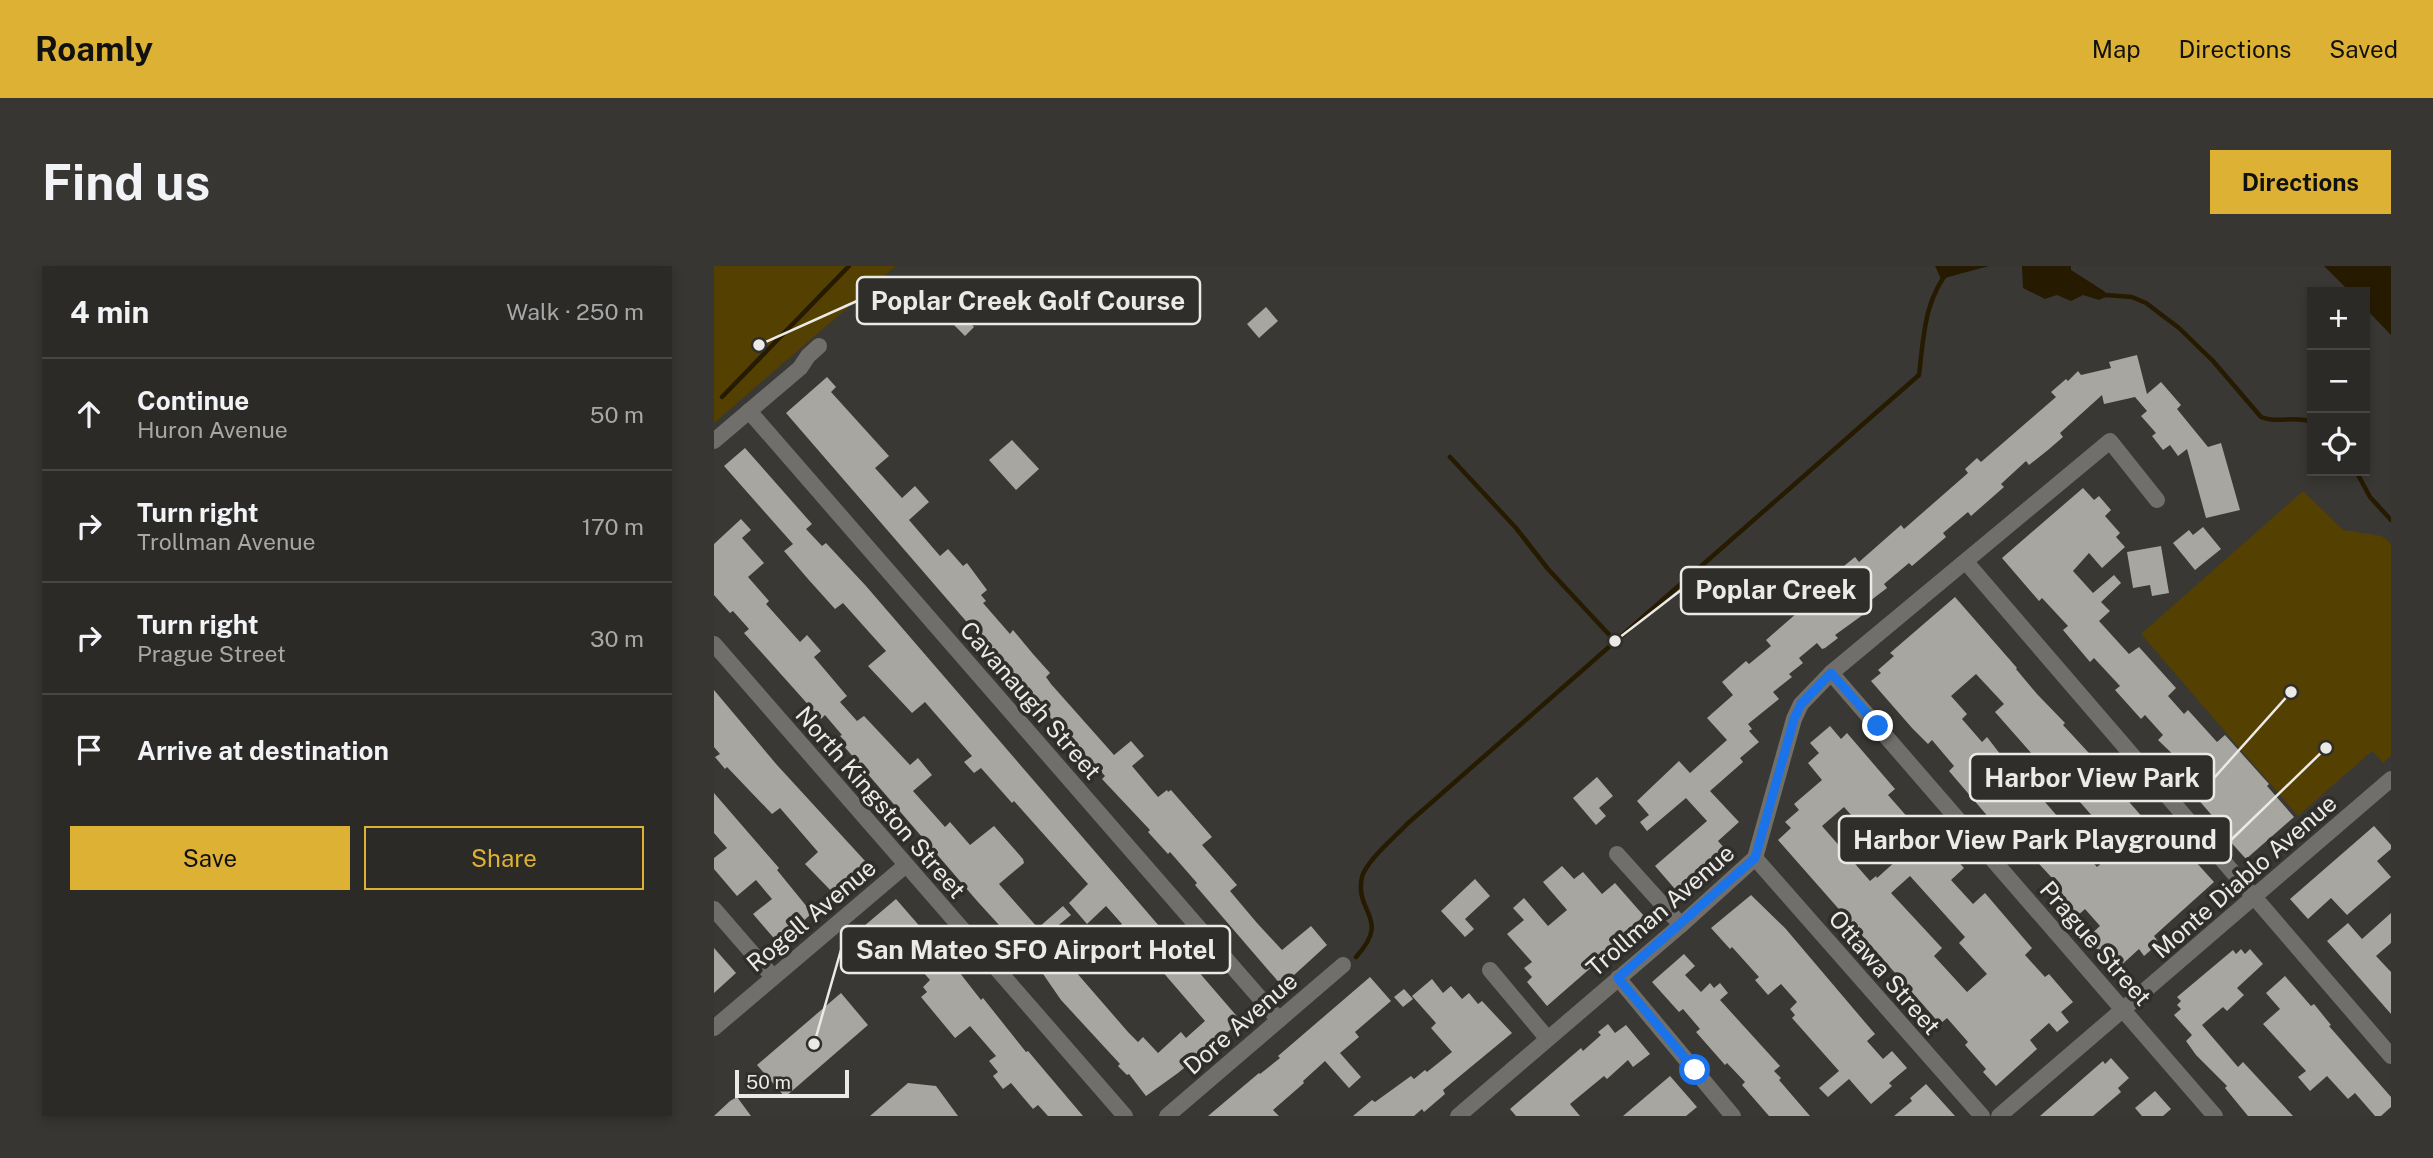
<!DOCTYPE html>
<html lang="en">
<head>
<meta charset="utf-8">
<style>
	:root { --surface:#2b2a27; --page:#373633; --text:#f1f3f6; --muted:#a6a7a7; --line:#474644; --accent:#ddb133 }
	body { margin:0; font-family:"Public Sans",sans-serif; background:var(--page); color:var(--text) }
	.controls { position:absolute; right:21px; top:21px; display:grid; overflow:hidden; border-radius:0px; box-shadow:0 4px 10px #0003 }
	.controls button { width:63px; height:63px; display:grid; place-items:center; padding:0; border:0; border-bottom:2px solid var(--line); background:var(--surface); color:var(--text); font:35px sans-serif }
	.scale { position:absolute; left:21px; bottom:18px; width:114px; box-sizing:border-box; padding-left:7px; border:4px solid #ebeae7; border-top:0; font-size:19px; line-height:24px; white-space:nowrap; color:#ebeae7; -webkit-text-stroke:5px #2f2e2a; paint-order:stroke }
	.stop { position:absolute; width:21px; height:21px; margin:-16px; border:5px solid #1a73e8; border-radius:50%; background:#fff }
	.stop.end { background:#1a73e8; border-color:#fff; box-shadow:0 2px 7px #0008 }
	.list { margin:0; padding:0; list-style:none }
	h2 { display:flex; justify-content:space-between; align-items:center; height:91px; margin:0; padding:0 28px; font-size:30px }
	h2 small { font-size:23px; font-weight:400; color:var(--muted) }
	.list li { display:grid; grid-template-columns:46px 1fr auto; gap:21px; align-items:center; box-sizing:border-box; height:112px; padding:0 28px; border-top:2px solid var(--line) }
	.list b { display:block; font-size:26px; white-space:nowrap }
	.list p { margin:0; font-size:23px; white-space:nowrap; color:var(--muted) }
	.list em { font-size:23px; font-style:normal; color:var(--muted) }
	.actions { display:flex; gap:14px; padding:21px 28px }
	.actions a { flex:1; padding:16px 0; border:2px solid var(--accent); border-radius:0px; text-align:center; font-size:24px; color:var(--accent) }
	.actions .main { background:var(--accent); color:#111 }
	.icon { flex:none; width:38px; height:38px; fill:none; stroke:currentColor; stroke-width:2; stroke-linecap:round; stroke-linejoin:round }
	.map { position:relative; flex:none; width:1677px; height:850px; overflow:hidden; border-radius:0px }
	header { display:flex; align-items:center; gap:42px; box-sizing:border-box; height:98px; padding:0 35px; background:var(--accent); color:#111 }
	header strong { font-size:33px }
	nav { display:flex; gap:38px; margin-inline-start:auto; font-size:24px }
	.intro { display:flex; align-items:center; justify-content:space-between; box-sizing:border-box; height:168px; padding:0 42px }
	h1 { margin:0; font-size:49px }
	.button { padding:18px 32px; border-radius:0px; background:var(--accent); color:#111; font-size:24px; font-weight:700 }
	main { display:flex; gap:42px; padding:0 42px }
	aside { flex:1; background:var(--surface); border-radius:0px; box-shadow:0 4px 10px #0003 }
	.map>svg:first-child { display:block }
	.green { fill:#544000 }
	.water { fill:#261b00 }
	.lines { fill:none; stroke-linecap:round; stroke-linejoin:round }
	.stream { stroke:#261b00; stroke-width:4.5 }
	.building { fill:#a7a6a1; fill-rule:evenodd }
	.street { stroke:#706f6b; stroke-width:16 }
	.route { stroke:#1a73e8; stroke-width:9 }
	.labels { text-anchor:middle; dominant-baseline:central; stroke-width:7; stroke-linejoin:round; paint-order:stroke }
	.street-label { font-size:24px; fill:#ebeae7; stroke:#2f2e2a }
	.leader { fill:none; stroke:#ebeae7; stroke-width:2.5 }
	.callout-dot { fill:#ebeae7; stroke:#2f2e2a; stroke-width:2.5 }
	.callout { fill:#2f2e2a; stroke:#ebeae7; stroke-width:2.5 }
	.callout-label { font-size:26px; text-anchor:middle; font-weight:bold; fill:#ebeae7 }
</style>
</head>
<body>
<header>
<strong>Roamly</strong>
<nav><a>Map</a><a>Directions</a><a>Saved</a></nav>
</header>
<div class="intro"><h1>Find us</h1><a class="button">Directions</a></div>
<main>
<aside>
<h2>4 min<small>Walk · 250 m</small></h2>
<ul class="list">
<li><svg class="icon" aria-label="ahead" viewBox="0 0 24 24"><path d="M12 20V5M6 11l6-6 6 6"/></svg><div><b>Continue</b><p>Huron Avenue</p></div><em>50 m</em></li>
<li><svg class="icon" aria-label="right" viewBox="0 0 24 24"><path d="M7 20v-9h11M14 6l5 5-5 5"/></svg><div><b>Turn right</b><p>Trollman Avenue</p></div><em>170 m</em></li>
<li><svg class="icon" aria-label="right" viewBox="0 0 24 24"><path d="M7 20v-9h11M14 6l5 5-5 5"/></svg><div><b>Turn right</b><p>Prague Street</p></div><em>30 m</em></li>
<li><svg class="icon" aria-label="arrive" viewBox="0 0 24 24"><path d="M6 21V4h12l-3 4 3 4H6"/></svg><div><b>Arrive at destination</b></div></li>
</ul>
<div class="actions"><a class="main">Save</a><a>Share</a></div>
</aside>
<div class="map">
<svg width="1677" height="850" viewBox="0 0 1677 850">
	<rect width="100%" height="100%" fill="#393834"/>
	<g class="green">
		<path d="M0,0H182L0,157Z"/>
		<path d="M1589,225L1629,264L1668,270L1677,278V489L1669,497L1658,485L1584,550L1427,368Z"/>
	</g>
	<g class="water">
		<path d="M1221,0H1275L1227,13Z"/>
		<path d="M1308,0H1357V4L1390,25L1394,30L1385,34L1369,29L1357,35L1343,29L1331,33L1309,22Z"/>
		<path d="M1610,0H1677V69L1651,42V26H1636Z"/>
	</g>
	<g class="lines">
		<g class="stream">
			<path d="M1391,29L1418,31L1432,37L1465,62L1499,95L1547,151C1563,158 1581,149 1598,156"/>
			<path d="M8,131L135,0"/>
			<path d="M736,191L802,262L834,303L901,375"/>
			<path d="M1642,205L1656,231L1677,254"/>
			<path d="M642,691C678,652 640,647 648,611C652,595 681,571 693,558L1205,109C1210,68 1210,33 1238,0"/>
		</g>
	</g>
	<g class="building">
		<path d="M552,41L564,55L545,72L533,58Z"/>
		<path d="M243,44L260,61L251,70L234,53Z"/>
		<path d="M1423,89L1433,128L1447,116L1467,139L1463,143L1494,181L1507,177L1526,244L1492,252L1473,183L1464,190L1456,179L1449,184L1438,170L1442,167L1427,150L1433,145L1421,131L1390,138L1388,129L1346,167L1349,171L1334,184L1315,199L1312,195L1287,218L1290,221L1257,250L1254,246L1229,267L1232,271L1198,300L1195,297L1170,318L1173,322L1152,338L1157,343L1121,369L1124,372L1111,382L1108,383L1103,377L1085,392L1089,397L1075,408L1078,411L1059,426L1065,433L1034,458L1038,463L1035,465L1045,476L1026,492L1029,496L996,525L1025,556L1004,575L1012,584L972,620L969,617L961,623L941,600L993,555L972,532L933,565L926,556L935,549L923,535L965,495L976,507L1013,474L993,452L1019,429L1008,416L1032,395L1035,398L1057,380L1052,374L1106,327L1112,334L1139,312L1130,300L1141,291L1145,296L1187,259L1190,263L1254,207L1251,203L1263,192L1267,196L1342,131L1337,126L1352,113L1354,115L1364,105L1367,109L1397,102L1395,96Z"/>
		<path d="M113,111L122,121L117,126L175,190L161,202L188,232L201,220L215,236L195,254L226,290L234,283L249,300L253,297L273,324L267,329L272,335L269,337L296,368L299,364L319,388L336,407L332,411L337,418L400,489L417,475L430,490L418,500L444,531L453,524L454,526L457,524L498,571L488,579L523,619L516,625L543,657L568,684L597,660L613,679L568,720L481,619L483,617L456,586L454,588L434,566L436,564L388,513L391,510L322,436L72,147Z"/>
		<path d="M298,174L325,203L302,224L275,194Z"/>
		<path d="M31,182L98,258L92,263L108,280L112,277L152,320L527,755L464,807L432,830L415,808L413,809L404,800L406,798L347,734L327,705L264,636L146,499L129,479L132,476L126,470L128,469L111,449L107,453L30,367L35,363L19,345L16,347L0,329V278L27,253L37,264L28,272L50,297L34,311L55,335L52,338L86,376L93,369L107,385L100,391L133,430L126,436L143,455L150,450L196,499L204,492L218,509L199,525L231,561L236,556L256,579L280,560L309,593L310,597L285,618L324,662L349,640L357,649L341,662L351,674L342,683L414,766L424,776L429,771L444,787L467,766L472,772L491,755L416,668L401,681L393,671L408,658L392,640L373,658L355,637L374,618L300,535L298,537L267,502L260,507L250,496L258,490L211,436L198,447L154,400L172,385L129,337L121,343L94,313L70,285L79,278L10,200Z"/>
		<path d="M1369,222L1380,234L1385,230L1397,244L1391,250L1406,267L1402,271L1411,281L1388,302L1375,287L1359,305L1379,327L1400,309L1407,317L1387,336L1396,345L1385,355L1415,388L1425,381L1462,422L1454,430L1470,448L1474,444L1503,476L1511,469L1555,518L1553,520L1580,551L1532,593L1504,562L1507,560L1464,510L1473,502L1444,474L1449,469L1431,449L1427,453L1401,424L1406,420L1380,392L1376,396L1349,364L1354,360L1328,332L1325,335L1288,292Z"/>
		<path d="M1489,261L1507,283L1481,304L1459,277L1475,264L1479,269Z"/>
		<path d="M1447,280L1455,327L1438,330L1436,319L1419,322L1413,286Z"/>
		<path d="M1241,331L1303,402L1302,403L1323,428L1351,457L1349,459L1398,512L1396,514L1464,592L1472,585L1500,616L1440,670L1445,677L1430,690L1425,683L1402,704L1373,672L1386,660L1371,643L1362,651L1333,618L1339,613L1316,588L1312,592L1282,560L1235,505L1240,500L1218,474L1214,478L1198,462L1157,415L1167,407L1164,404L1180,390L1176,387ZM1262,408L1290,438L1281,446L1333,505L1313,523L1273,471L1268,476L1248,453L1253,448L1237,430ZM1351,519L1380,552L1376,555L1402,585L1383,601L1354,568L1357,566L1331,536Z"/>
		<path d="M0,424L63,499L152,596L131,614L135,618L122,630L91,598L104,586L66,542L58,548L13,501L11,503L1,491L6,488L0,481Z"/>
		<path d="M1116,460L1127,473L1133,467L1181,523L1174,529L1196,554L1202,549L1250,602L1237,614L1259,638L1271,627L1318,682L1311,689L1331,711L1335,708L1359,736L1347,746L1355,756L1343,766L1335,757L1316,774L1323,783L1282,820L1269,806L1272,803L1251,779L1254,776L1233,752L1226,758L1064,574L1077,562L1071,556L1085,544L1080,538L1108,514L1094,497L1105,487L1096,477ZM1130,541L1146,559L1150,555L1183,594L1163,612L1162,610L1156,615L1108,560ZM1196,610L1251,671L1245,677L1273,708L1253,726L1220,690L1228,682L1177,627Z"/>
		<path d="M883,511L899,530L885,542L892,550L882,559L859,532Z"/>
		<path d="M0,527L65,602L63,604L98,647L65,678L39,648L58,633L42,614L23,630L0,603V592L13,582L0,567Z"/>
		<path d="M1660,560L1677,579V583L1663,595L1677,611L1633,649L1617,632L1594,653L1576,633Z"/>
		<path d="M848,600L860,613L869,606L888,628L901,617L930,650L923,656L926,659L833,740L813,716L818,711L810,702L818,696L793,668L810,654L799,642L810,632L834,660L853,644L829,616Z"/>
		<path d="M761,613L776,630L751,653L760,663L751,671L727,645Z"/>
		<path d="M1037,629L1071,662L1161,768L1153,775L1169,793L1178,785L1193,802L1175,817L1178,820L1157,838L1135,813L1114,831L1105,822L1125,805L1078,752L1081,749L1076,743L1083,736L1067,718L1054,729L1041,714L1045,711L1018,681L1016,683L997,662Z"/>
		<path d="M182,633L242,702L267,734L269,732L312,786L314,785L369,850H334L324,839L319,843L297,817L289,823L279,810L284,806L275,795L282,790L256,760L241,772L207,731L213,726L209,721L216,714L181,674L164,689L143,666Z"/>
		<path d="M1677,647V677L1662,690L1677,706V748L1613,675L1634,657L1648,673Z"/>
		<path d="M0,682L22,707L0,727Z"/>
		<path d="M1527,683L1531,688L1536,683L1549,698L1523,722L1530,729L1513,745L1509,741L1488,759L1524,801L1529,796L1579,850H1534L1511,822L1513,820L1482,789L1472,775L1478,769L1460,749L1467,743L1463,739L1467,735L1463,731L1519,684L1522,688Z"/>
		<path d="M970,688L981,700L971,709L987,726L996,717L1000,722L1006,717L1014,727L1006,734L1066,800L1060,805L1067,812L1065,814L1096,850H1055L1028,819L1031,816L1013,797L1011,799L982,766L986,763L969,743L965,746L938,716Z"/>
		<path d="M1571,710L1597,740L1600,738L1617,759L1615,760L1677,831V841L1667,850H1661L1641,827L1634,833L1613,810L1596,825L1584,811L1592,805L1549,758L1566,743L1552,727Z"/>
		<path d="M656,711L677,735L641,766L645,771L626,787L647,811L635,822L611,795L589,815L590,817L559,844L565,850H494L545,807L546,808L566,792L564,790Z"/>
		<path d="M718,713L729,727L737,720L748,733L755,727L764,738L768,735L798,767L729,824L731,828L710,846L708,843L700,850H639L658,834L661,836L697,810L700,813L711,804L713,806L738,786L717,762L722,757L698,730Z"/>
		<path d="M690,723L699,733L689,741L680,731Z"/>
		<path d="M127,727L154,759L71,831L43,799Z"/>
		<path d="M894,758L901,767L912,759L936,788L919,801L914,794L893,813L890,810L856,838L866,850H802L796,843L867,782L869,785L887,769L884,766Z"/>
		<path d="M1397,792L1415,812L1404,822L1407,826L1379,850H1326L1389,795L1391,798Z"/>
		<path d="M956,810L983,841L972,850H909Z"/>
		<path d="M194,817L222,820L244,850H156Z"/>
		<path d="M1212,818L1241,850H1180L1198,835L1196,832Z"/>
		<path d="M1441,825L1457,843L1449,850H1428L1421,842Z"/>
		<path d="M23,831L37,850H0L16,835Z"/>
	</g>
	<g class="lines">
		<g class="street">
			<path d="M35,145L565,754"/>
			<path d="M0,175L86,102L94,90L105,80"/>
			<path d="M1252,296L1677,790"/>
			<path d="M0,378L411,850"/>
			<path d="M1117,407L1501,850"/>
			<path d="M903,588L967,659"/>
			<path d="M1041,592L1268,850"/>
			<path d="M0,643L59,711"/>
			<path d="M776,704L833,772"/>
			<path d="M904,712L1019,850"/>
			<path d="M0,762L192,599"/>
			<path d="M453,850L629,699"/>
			<path d="M744,850L967,659L1041,592L1080,453L1087,438L1117,407L1396,175L1443,234"/>
			<path d="M1285,850L1677,513"/>
		</g>
	</g>
	<g class="lines">
		<path class="route" d="M981,804L904,712L1041,592L1080,453L1087,438L1117,407L1164,460"/>
	</g>
	<g class="labels">
		<g class="street-label">
			<text transform="translate(317 434) rotate(49)">Cavanaugh Street</text>
			<text transform="translate(167 536) rotate(49)">North Kingston Street</text>
			<text transform="translate(1530 610) rotate(-41)">Monte Diablo Avenue</text>
			<text transform="translate(946 644) rotate(-41)">Trollman Avenue</text>
			<text transform="translate(97 649) rotate(-40)">Rogell Avenue</text>
			<text transform="translate(1382 677) rotate(49)">Prague Street</text>
			<text transform="translate(1171 706) rotate(49)">Ottawa Street</text>
			<text transform="translate(526 757) rotate(-41)">Dore Avenue</text>
		</g>
	</g>
	<path class="leader" d="M45 79L143 35M901 375L967 324M1577 426L1500 512M1612 482L1517 574M100 778L127 684"/>
	<g class="callout-dot">
		<circle cx="45" cy="79" r="7"/>
		<circle cx="901" cy="375" r="7"/>
		<circle cx="1577" cy="426" r="7"/>
		<circle cx="1612" cy="482" r="7"/>
		<circle cx="100" cy="778" r="7"/>
	</g>
	<g class="callout">
		<rect x="143" y="11" width="343" height="47" rx="7"/>
		<rect x="967" y="301" width="190" height="47" rx="7"/>
		<rect x="1256" y="488" width="244" height="47" rx="7"/>
		<rect x="1125" y="550" width="392" height="47" rx="7"/>
		<rect x="127" y="660" width="389" height="47" rx="7"/>
	</g>
	<g class="callout-label">
		<text x="314" y="44">Poplar Creek Golf Course</text>
		<text x="1062" y="333">Poplar Creek</text>
		<text x="1378" y="521">Harbor View Park</text>
		<text x="1321" y="583">Harbor View Park Playground</text>
		<text x="322" y="693">San Mateo SFO Airport Hotel</text>
	</g>
</svg>
<div class="controls">
<button>+</button>
<button>−</button>
<button><svg class="icon" aria-label="locate" viewBox="0 0 24 24"><circle cx="12" cy="12" r="6"/><path d="M12 2v4M12 18v4M2 12h4M18 12h4"/></svg></button>
</div>
<div class="scale">50 m</div>
<div class="stop" style="left:981px;top:804px"></div>
<div class="stop end" style="left:1164px;top:460px"></div>
</div>
</main>
</body>
</html>
